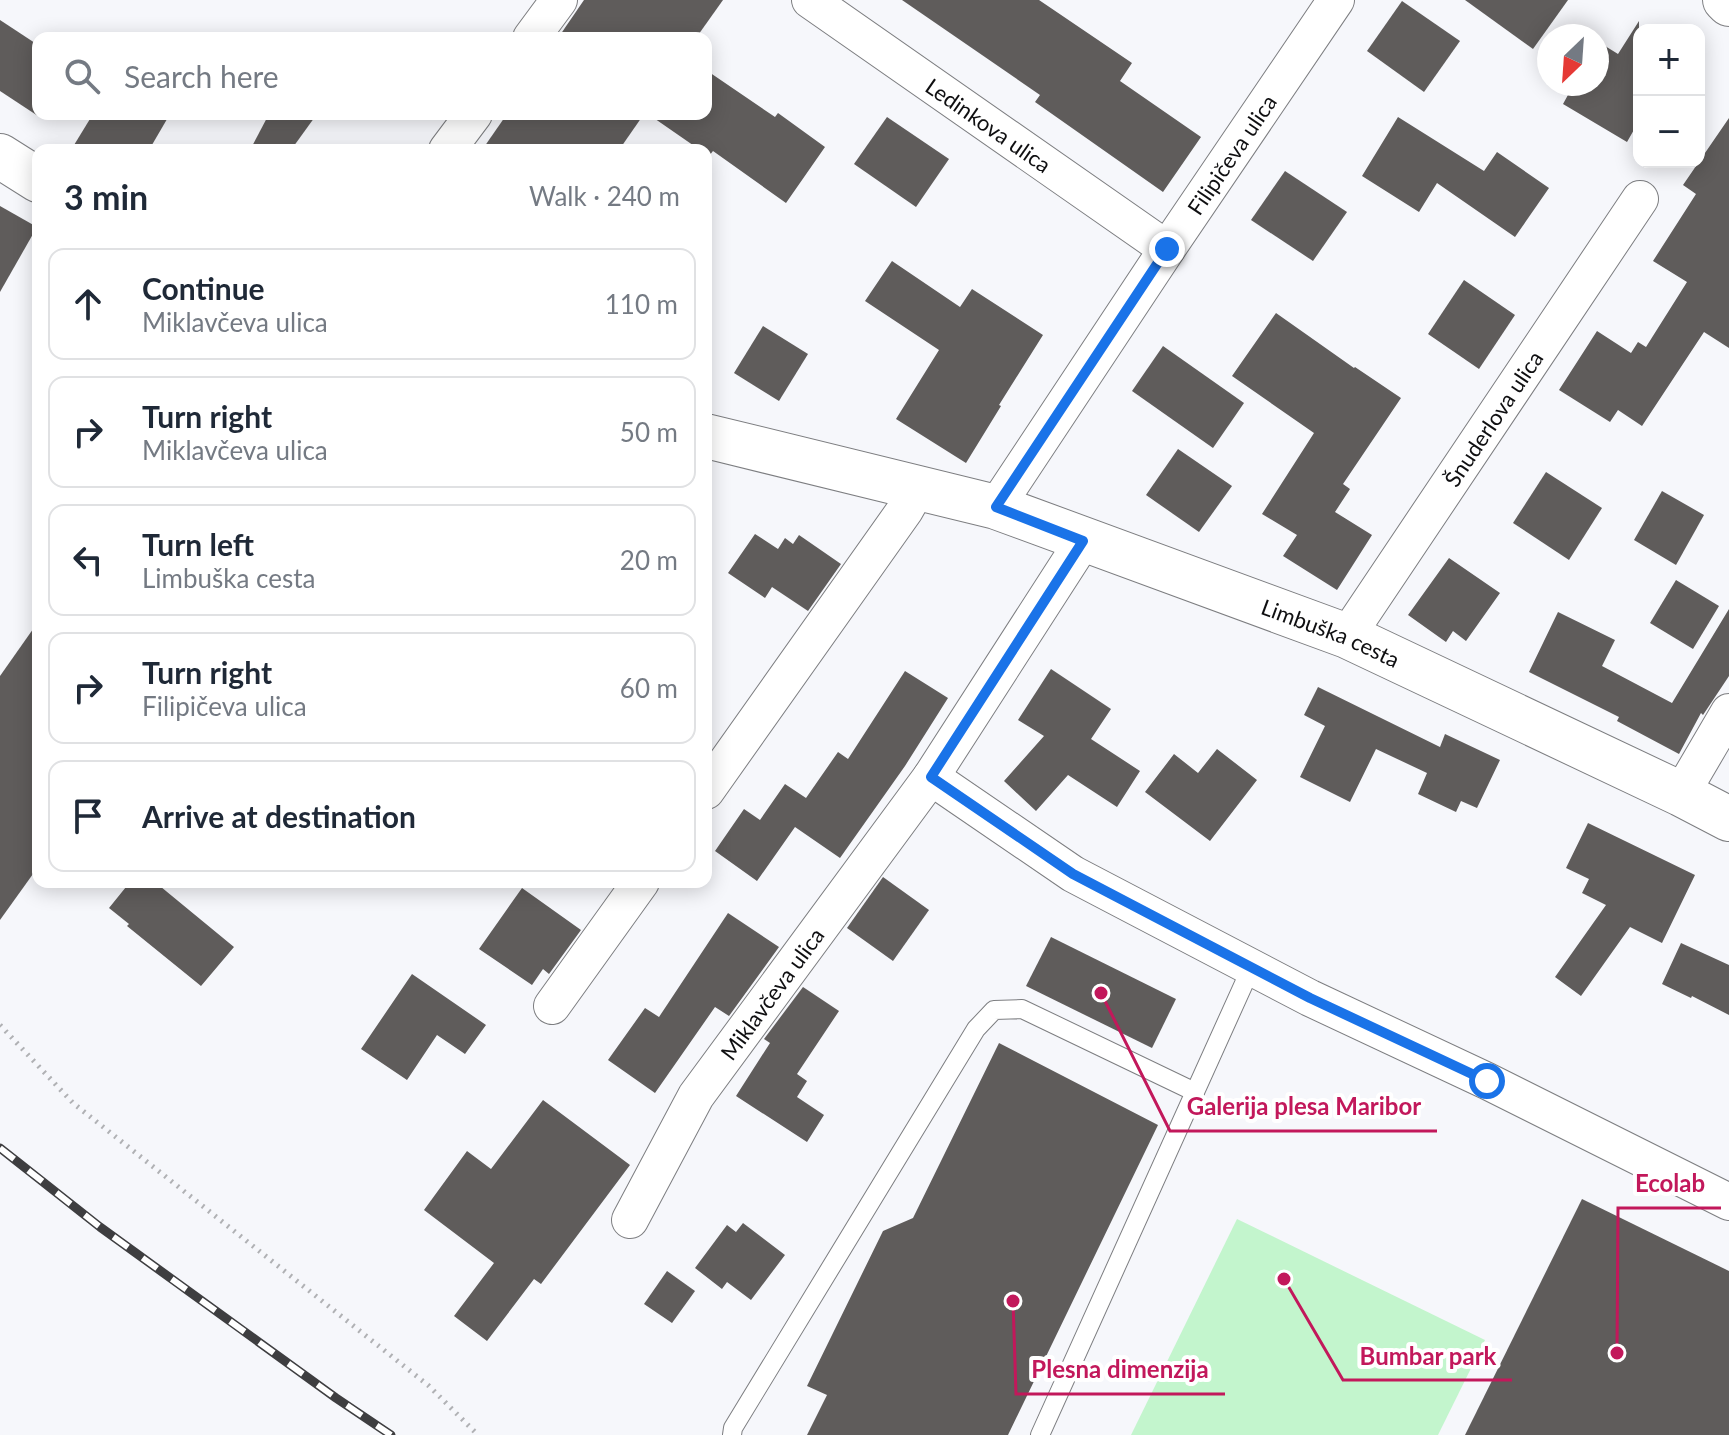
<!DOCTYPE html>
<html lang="en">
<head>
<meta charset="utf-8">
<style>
	:root { --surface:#fff; --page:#f6f6f7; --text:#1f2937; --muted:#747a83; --line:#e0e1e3 }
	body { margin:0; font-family:Lato,sans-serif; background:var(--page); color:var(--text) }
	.controls { position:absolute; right:24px; top:24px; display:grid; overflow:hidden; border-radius:16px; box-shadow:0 4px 20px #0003 }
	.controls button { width:72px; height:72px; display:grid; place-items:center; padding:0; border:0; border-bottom:2px solid var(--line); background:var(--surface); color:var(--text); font:40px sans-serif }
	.compass { position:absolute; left:1537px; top:24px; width:72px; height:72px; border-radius:50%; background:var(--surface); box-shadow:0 4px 20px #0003; rotate:205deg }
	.stop { position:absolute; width:24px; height:24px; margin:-18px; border:6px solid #1a73e8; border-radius:50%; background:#fff }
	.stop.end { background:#1a73e8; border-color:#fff; box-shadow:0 2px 8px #0008 }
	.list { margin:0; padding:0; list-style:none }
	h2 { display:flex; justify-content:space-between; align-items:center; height:104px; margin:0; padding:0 32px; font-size:34px }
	h2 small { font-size:26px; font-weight:400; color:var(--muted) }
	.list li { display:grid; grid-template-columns:52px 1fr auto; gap:24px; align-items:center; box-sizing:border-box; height:112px; margin:0 16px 16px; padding:0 16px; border:2px solid var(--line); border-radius:16px }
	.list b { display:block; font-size:30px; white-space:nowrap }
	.list p { margin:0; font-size:26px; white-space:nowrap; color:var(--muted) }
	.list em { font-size:26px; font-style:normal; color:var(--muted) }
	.icon { flex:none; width:44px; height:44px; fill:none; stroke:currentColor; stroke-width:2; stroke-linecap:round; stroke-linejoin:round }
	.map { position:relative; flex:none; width:1729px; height:1435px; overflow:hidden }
	.search { position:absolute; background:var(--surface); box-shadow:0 4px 20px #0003; left:32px; top:32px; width:680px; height:88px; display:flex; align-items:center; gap:20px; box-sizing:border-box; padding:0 28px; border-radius:16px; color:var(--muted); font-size:30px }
	.panel { position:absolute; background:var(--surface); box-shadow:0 4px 20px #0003; left:32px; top:144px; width:680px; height:744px; border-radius:16px }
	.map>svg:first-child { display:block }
	.green { fill:#c3f5cd }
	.building { fill:#5f5c5b }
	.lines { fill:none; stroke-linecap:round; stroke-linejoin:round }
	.service-casing { stroke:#7d7e81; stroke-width:20 }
	.minor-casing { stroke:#7d7e81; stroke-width:38 }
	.tertiary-casing { stroke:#7d7e81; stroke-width:46 }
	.secondary-casing { stroke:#7d7e81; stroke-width:46 }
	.path { stroke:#b0b1b4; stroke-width:5; stroke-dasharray:2 6; stroke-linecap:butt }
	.service { stroke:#fff; stroke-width:18 }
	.minor { stroke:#fff; stroke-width:36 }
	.tertiary { stroke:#fff; stroke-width:44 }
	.secondary { stroke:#fff; stroke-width:44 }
	.rail-casing { stroke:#3e3e40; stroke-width:9 }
	.rail { stroke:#fff; stroke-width:6; stroke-dasharray:18; stroke-linecap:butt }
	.route { stroke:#1a73e8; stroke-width:10 }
	.labels { text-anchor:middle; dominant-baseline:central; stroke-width:8; stroke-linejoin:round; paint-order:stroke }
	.street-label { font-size:22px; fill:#0f0f11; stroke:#fff }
	.leader { fill:none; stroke:#c2185b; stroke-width:3 }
	.callout-dot { fill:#c2185b; stroke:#fff; stroke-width:3 }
	.callout-label { font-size:24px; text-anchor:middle; font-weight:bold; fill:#c2185b; stroke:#fff; stroke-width:8; stroke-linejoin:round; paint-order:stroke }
</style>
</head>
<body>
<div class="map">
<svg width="1729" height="1435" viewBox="0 0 1729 1435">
	<rect width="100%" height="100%" fill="#f6f7fb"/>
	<path class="green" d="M1237,1219L1485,1340L1438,1435H1131Z"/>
	<g class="building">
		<path d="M584,0H723L696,38H558Z"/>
		<path d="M902,0H1039L1132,63L1120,81L1201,137L1163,192L1035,102L1040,95Z"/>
		<path d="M1465,0H1568L1533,49Z"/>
		<path d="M1402,1L1460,41L1424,92L1367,51Z"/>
		<path d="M0,20L38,45V116L0,91Z"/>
		<path d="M1639,21V121L1627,142L1563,104L1574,84H1597V41L1618,54Z"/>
		<path d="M706,70L775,117L778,113L825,147L786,203L713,151L709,156L706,154V150H700L648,114H706Z"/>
		<path d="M93,114H170L149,150H71Z"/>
		<path d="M269,114H317L291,150H250Z"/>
		<path d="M507,114H644L619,150H482Z"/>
		<path d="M887,117L949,159L916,207L854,164Z"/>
		<path d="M1398,117L1484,171L1497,152L1549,188L1515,237L1437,183L1419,212L1362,176Z"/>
		<path d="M1729,118V348L1704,332L1642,426L1618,410L1610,422L1559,390L1597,331L1631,353L1638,342L1646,347L1687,282L1653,261L1696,194L1683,185Z"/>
		<path d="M1285,171L1347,212L1313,261L1251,220Z"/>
		<path d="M0,206L37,227L0,292Z"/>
		<path d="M892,261L960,307L972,289L1043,335L999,405L1001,406L966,463L896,419L939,350L865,301Z"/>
		<path d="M1464,280L1515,315L1479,369L1428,334Z"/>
		<path d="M1276,313L1354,368L1355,367L1401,398L1343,484L1350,489L1335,512L1372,535L1337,590L1283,556L1297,535L1262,514L1314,433L1232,376Z"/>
		<path d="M763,326L808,354L779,401L734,373Z"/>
		<path d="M1163,346L1244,403L1213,448L1132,391Z"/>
		<path d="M1178,449L1232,486L1199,532L1146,495Z"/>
		<path d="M1546,472L1602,508L1569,560L1513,523Z"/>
		<path d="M1662,491L1704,515L1676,565L1634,540Z"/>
		<path d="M755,534L778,549L785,538L793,544L799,535L841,564L808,611L772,587L765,598L728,573Z"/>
		<path d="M1449,558L1500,593L1466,641L1453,631L1446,642L1408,615Z"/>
		<path d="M1676,580L1719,606L1693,649L1650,623Z"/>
		<path d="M1729,609V676L1703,715L1701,713L1679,754L1617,721L1619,717L1529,672L1558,612L1615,640L1602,666L1672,703Z"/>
		<path d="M38,622V867L0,920V676Z"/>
		<path d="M1051,669L1111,709L1091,739L1140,771L1117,807L1068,775L1036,811L1004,781L1044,736L1018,720Z"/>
		<path d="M905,671L948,698L905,766L840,858L795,827L757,881L715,851L744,809L760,820L785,784L806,798L838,752L848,759Z"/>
		<path d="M1318,687L1440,747L1445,734L1500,760L1477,808L1461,801L1456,812L1418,794L1427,773L1376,749L1350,802L1300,777L1325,726L1304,715Z"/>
		<path d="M1217,749L1257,780L1210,841L1145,792L1174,754L1198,773Z"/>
		<path d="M1588,823L1695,875L1662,943L1630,927L1581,996L1555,977L1606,905L1582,893L1589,879L1566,868Z"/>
		<path d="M883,877L929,910L893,961L847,928Z"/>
		<path d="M130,882H155L234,947L201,986L127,926L129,924L109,908Z"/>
		<path d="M522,888L581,930L549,974L543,969L532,985L479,949Z"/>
		<path d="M728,913L779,947L729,1016L715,1007L655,1093L608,1060L645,1008L659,1017Z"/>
		<path d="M1051,937L1176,999L1152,1048L1026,986Z"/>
		<path d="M1681,943L1729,965V1015L1692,996L1691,998L1662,984Z"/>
		<path d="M412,974L486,1025L465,1054L437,1035L407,1080L361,1049Z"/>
		<path d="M803,987L839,1011L797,1074L807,1081L797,1097L824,1115L807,1142L736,1096L770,1043L764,1039Z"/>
		<path d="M999,1043L1158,1125L1008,1435H807L827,1395L807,1386L883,1231L913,1218Z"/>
		<path d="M543,1100L630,1165L541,1284L534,1279L487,1341L454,1316L494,1263L424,1210L467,1151L491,1169Z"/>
		<path d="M1582,1199L1729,1271V1435H1465Z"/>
		<path d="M743,1223L785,1255L751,1300L727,1282L722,1289L695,1268L727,1225L736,1232Z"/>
		<path d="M667,1271L695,1291L672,1323L644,1304Z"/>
	</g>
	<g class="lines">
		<g class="service-casing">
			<g id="service">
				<path d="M732,1435L733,1428L976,1029L994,1010L1022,1009L1195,1092"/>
				<path d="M1040,1435L1251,968"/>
			</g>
		</g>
		<g class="minor-casing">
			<g id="minor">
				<path id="s1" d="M810,0L1167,249"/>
				<path d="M531,38L559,0"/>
				<path d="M447,150L474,114"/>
				<path id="s2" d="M996,507L1167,249L1336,0"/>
				<path id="s3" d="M1347,636L1640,199"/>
				<path d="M931,777L1073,874L1310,998L1487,1081L1729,1202"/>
				<path d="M706,791L905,510L917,489"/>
				<path d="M1681,794L1729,712"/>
				<path d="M552,1006L641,882"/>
				<path id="s4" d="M630,1220L696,1096L931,777L1083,541"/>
			</g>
		</g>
		<g class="tertiary-casing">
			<path id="tertiary" d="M1725,0L1729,4"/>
		</g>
		<g class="secondary-casing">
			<g id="secondary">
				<path d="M0,156L38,180"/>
				<path id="s5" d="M706,436L996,507L1347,636L1681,794L1729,819"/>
			</g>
		</g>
		<path class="path" d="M0,1025L73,1103L429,1386L478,1435"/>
		<use href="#service" class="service"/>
		<use href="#minor" class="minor"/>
		<use href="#tertiary" class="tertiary"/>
		<use href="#secondary" class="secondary"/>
		<g class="rail-casing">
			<path id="rail" d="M0,1148L100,1227L336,1398L391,1435"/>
		</g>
		<use href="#rail" class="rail"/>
	</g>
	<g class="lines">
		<path class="route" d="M1167,249L996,507L1083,541L931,777L1073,874L1310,998L1487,1081"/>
	</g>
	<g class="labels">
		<g class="street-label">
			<text stroke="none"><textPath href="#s1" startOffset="218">Ledinkova ulica</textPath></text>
			<text stroke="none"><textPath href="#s2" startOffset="424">Filipičeva ulica</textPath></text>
			<text stroke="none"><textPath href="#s3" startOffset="262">Šnuderlova ulica</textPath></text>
			<text stroke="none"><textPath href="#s5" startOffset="656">Limbuška cesta</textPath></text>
			<text stroke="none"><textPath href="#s4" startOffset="268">Miklavčeva ulica</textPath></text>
		</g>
	</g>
	<path class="leader" d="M1101 993L1170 1131H1437M1617 1353L1618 1208H1721M1284 1279L1343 1380H1512M1013 1301L1016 1394H1225"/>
	<g class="callout-dot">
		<circle cx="1101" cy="993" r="8"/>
		<circle cx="1617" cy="1353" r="8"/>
		<circle cx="1284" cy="1279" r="8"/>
		<circle cx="1013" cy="1301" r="8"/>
	</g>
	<g class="callout-label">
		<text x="1304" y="1115">Galerija plesa Maribor</text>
		<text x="1670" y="1192">Ecolab</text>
		<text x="1428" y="1365">Bumbar park</text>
		<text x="1120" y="1378">Plesna dimenzija</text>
	</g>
</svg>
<div class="controls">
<button>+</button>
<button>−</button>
</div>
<svg class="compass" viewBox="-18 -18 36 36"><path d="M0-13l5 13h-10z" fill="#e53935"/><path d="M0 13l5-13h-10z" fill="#747a83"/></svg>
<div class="stop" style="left:1487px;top:1081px"></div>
<div class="stop end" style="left:1167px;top:249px"></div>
<div class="search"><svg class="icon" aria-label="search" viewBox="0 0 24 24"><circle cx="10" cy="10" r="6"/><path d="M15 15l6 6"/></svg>Search here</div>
<section class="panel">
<h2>3 min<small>Walk · 240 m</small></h2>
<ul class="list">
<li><svg class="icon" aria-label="ahead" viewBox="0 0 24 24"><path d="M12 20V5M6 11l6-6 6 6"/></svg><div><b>Continue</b><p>Miklavčeva ulica</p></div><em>110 m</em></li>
<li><svg class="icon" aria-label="right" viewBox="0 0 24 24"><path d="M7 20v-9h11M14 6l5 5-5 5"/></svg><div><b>Turn right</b><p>Miklavčeva ulica</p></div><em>50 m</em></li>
<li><svg class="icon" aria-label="left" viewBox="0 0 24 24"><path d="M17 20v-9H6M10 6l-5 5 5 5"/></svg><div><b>Turn left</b><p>Limbuška cesta</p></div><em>20 m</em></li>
<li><svg class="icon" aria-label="right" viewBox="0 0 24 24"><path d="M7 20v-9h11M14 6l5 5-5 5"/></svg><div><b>Turn right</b><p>Filipičeva ulica</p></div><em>60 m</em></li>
<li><svg class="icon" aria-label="arrive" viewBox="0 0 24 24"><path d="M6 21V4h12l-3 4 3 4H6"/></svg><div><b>Arrive at destination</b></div></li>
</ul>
</section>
</div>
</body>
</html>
